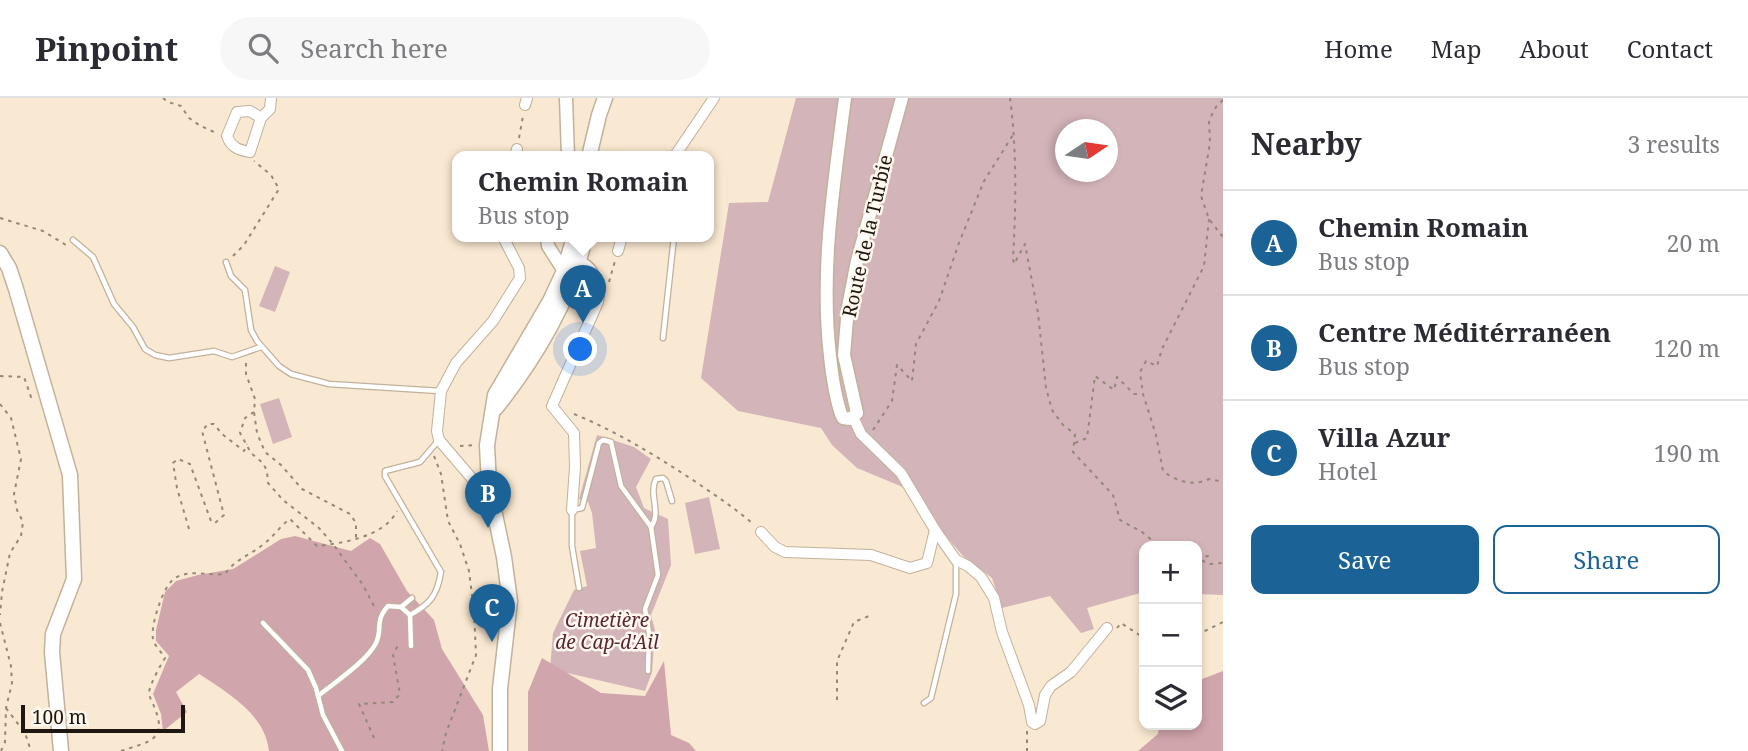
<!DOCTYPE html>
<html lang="en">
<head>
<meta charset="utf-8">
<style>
	:root { --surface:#fff; --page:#f7f7f7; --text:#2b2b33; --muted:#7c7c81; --line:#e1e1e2; --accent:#1b6397 }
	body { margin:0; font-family:"Noto Serif",serif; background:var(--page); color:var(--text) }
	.controls { position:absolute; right:21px; bottom:21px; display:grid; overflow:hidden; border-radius:14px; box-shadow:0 4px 10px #0003 }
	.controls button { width:63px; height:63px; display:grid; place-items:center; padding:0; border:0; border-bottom:2px solid var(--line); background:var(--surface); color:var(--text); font:35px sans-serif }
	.compass { position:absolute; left:1055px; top:21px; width:63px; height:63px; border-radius:50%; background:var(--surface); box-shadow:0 4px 10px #0003; rotate:77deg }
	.scale { position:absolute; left:21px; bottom:18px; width:164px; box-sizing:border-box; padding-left:7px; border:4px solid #1d170f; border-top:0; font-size:19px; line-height:24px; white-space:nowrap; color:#1d170f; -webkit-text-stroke:5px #fff8ef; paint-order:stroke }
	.you { position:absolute; left:581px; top:252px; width:24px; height:24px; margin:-18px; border:5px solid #fff; border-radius:50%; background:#1a73e8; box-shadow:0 0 0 10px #1a73e833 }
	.badge { display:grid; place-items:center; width:46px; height:46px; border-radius:50%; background:var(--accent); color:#fff; font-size:23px; font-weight:700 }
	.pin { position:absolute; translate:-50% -58px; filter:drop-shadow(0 2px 4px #0008) }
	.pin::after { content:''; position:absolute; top:37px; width:24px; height:21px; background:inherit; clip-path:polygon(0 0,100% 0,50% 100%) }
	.popup { position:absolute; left:452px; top:53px; width:262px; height:91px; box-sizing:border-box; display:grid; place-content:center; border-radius:14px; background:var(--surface); filter:drop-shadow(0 2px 5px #0005); font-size:23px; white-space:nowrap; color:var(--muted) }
	.popup b { font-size:26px; color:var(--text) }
	.popup::after { content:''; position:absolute; left:50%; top:100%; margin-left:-14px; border:14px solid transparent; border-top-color:var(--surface) }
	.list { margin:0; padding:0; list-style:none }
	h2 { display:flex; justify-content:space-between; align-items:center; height:91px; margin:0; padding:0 28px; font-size:30px }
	h2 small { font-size:23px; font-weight:400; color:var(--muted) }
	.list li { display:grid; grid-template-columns:46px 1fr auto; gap:21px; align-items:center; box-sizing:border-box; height:105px; padding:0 28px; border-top:2px solid var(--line) }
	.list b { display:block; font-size:26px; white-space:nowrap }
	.list p { margin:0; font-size:23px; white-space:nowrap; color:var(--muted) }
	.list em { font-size:23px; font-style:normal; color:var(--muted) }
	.actions { display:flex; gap:14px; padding:21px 28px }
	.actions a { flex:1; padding:16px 0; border:2px solid var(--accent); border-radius:14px; text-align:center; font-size:24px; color:var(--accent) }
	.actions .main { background:var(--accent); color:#fff }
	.icon { flex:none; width:38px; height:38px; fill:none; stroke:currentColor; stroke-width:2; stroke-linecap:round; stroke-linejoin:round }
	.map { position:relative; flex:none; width:1223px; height:653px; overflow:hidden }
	header { display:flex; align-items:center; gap:42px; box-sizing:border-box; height:98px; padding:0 35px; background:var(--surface); border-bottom:2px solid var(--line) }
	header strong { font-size:33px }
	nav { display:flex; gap:38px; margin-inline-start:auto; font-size:24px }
	.search { width:490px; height:63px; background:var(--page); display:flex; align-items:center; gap:18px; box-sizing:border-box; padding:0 24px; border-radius:38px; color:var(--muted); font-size:26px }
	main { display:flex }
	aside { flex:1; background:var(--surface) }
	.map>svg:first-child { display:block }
	.green { fill:#d3b4b9; fill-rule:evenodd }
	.forest { fill:#d1a5ac }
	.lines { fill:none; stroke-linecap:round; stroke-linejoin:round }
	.service-casing { stroke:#c2b19b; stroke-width:7 }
	.minor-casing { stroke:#c2b19b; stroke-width:12 }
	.tertiary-casing { stroke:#c2b19b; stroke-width:15 }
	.secondary-casing { stroke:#c2b19b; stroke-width:17 }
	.primary-casing { stroke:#c2b19b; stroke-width:17 }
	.path { stroke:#948878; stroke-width:2; stroke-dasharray:3.5 5; stroke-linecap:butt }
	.service { stroke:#fff; stroke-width:4.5 }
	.minor { stroke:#fff; stroke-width:10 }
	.tertiary { stroke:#fff; stroke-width:12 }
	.secondary { stroke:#fff; stroke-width:14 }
	.primary { stroke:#fff; stroke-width:14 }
	.labels { text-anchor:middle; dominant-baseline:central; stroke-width:5; stroke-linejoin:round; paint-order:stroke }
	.street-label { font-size:19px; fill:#1d170f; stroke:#fff8ef }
	.park-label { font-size:19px; font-style:italic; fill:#5c2432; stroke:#fff8ef }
</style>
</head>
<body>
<header>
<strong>Pinpoint</strong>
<div class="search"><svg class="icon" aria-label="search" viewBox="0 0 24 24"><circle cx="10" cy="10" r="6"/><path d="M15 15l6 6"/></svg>Search here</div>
<nav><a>Home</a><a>Map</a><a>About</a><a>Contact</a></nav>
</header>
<main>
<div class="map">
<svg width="1223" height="653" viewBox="0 0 1223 653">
	<rect width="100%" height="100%" fill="#fae9d2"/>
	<g class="green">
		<path d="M796,0H1223V497L1197,496V448H1144V494L1087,510L1094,531L1081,535L1050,498L1002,510L992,480L963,458L905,390L857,370L832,347L821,330L738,313L701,280L729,105L768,104ZM1066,32H1108V74H1066Z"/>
		<path d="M275,168L290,174L275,214L259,208Z"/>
		<path d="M279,300L292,339L273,346L260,306Z"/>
		<path d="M597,337L634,349L651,361L636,389L644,410L668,421L671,467L651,517L655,532L652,574L645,593L550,571L553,535L574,492L587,488L580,453L596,450L592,415L588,404L579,401Z"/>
		<path d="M709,399L720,451L695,456L685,405Z"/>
	</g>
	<g class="forest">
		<path d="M295,438L351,453L370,440L380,446L407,493L434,522L442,551L483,617L489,653H269C265,616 228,595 199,576L176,594L187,614L163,633L161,616L153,596L169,558L156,543V532L165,494L176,483L198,477L233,471L281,441Z"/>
		<path d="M542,560L601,595L645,598L664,563L671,637L689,645L696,653H528V594Z"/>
		<path d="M1223,573V653H1138L1158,636L1159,627H1197V583Z"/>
	</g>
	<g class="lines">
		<g class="service-casing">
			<g id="service">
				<path d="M73,142L93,159L114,206L133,229L145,251L155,257L169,260L214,253L232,259L261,249"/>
				<path d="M226,164L231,178L245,192L251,232L257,243L279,268L291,276L329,286L440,293"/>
				<path d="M663,240L674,139"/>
				<path d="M579,490L572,448V412L582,410L599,345L603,342L611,344L621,388L651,429"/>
				<path d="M401,509L412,500"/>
				<path d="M410,517L411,548"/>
				<path d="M263,525L308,572L316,590L323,617L342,653"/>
				<path d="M648,573L649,535L645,511L658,477L651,429C662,414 648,396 656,381L663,380L666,383L672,403"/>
				<path d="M318,598C334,585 367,563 376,545C383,530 374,524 388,508L401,509L410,517C430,506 437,498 441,474L385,378V373L420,364L438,343"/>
				<path d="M924,605L931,600L956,496V463"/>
			</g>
		</g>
		<g class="minor-casing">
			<g id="minor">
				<path d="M525,7L527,0"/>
				<path d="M261,20L250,13L237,14L227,38C231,49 238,52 250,54L261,20L270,11L271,0"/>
				<path d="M515,59L517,51"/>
				<path d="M674,59L714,0"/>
				<path d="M618,153L622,139"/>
				<path d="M853,319L861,336L901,375L935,432L956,462L968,468L981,479L994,500L1002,534L1029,607L1032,624L1035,626L1040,623L1045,597L1051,588L1071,574L1107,530"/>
				<path d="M489,388L475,384L439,342L437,333L441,293L456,265L493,223L520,180L519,170L503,139"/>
				<path d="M572,412L575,369L574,335L552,308L598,204L600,189L593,175"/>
				<path d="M761,434L775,449L785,454L871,457L910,470L927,465L935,432"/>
			</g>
		</g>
		<g class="tertiary-casing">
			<g id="tertiary">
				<path d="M566,0L568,59"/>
				<path d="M845,0C834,86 820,171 830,258C832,277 835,298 841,316L843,320L850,321L857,315L844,257L848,209L857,163L902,0"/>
				<path d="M547,139L548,148L564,173"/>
				<path d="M569,192C578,196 585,198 592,189C594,175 591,170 579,164"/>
			</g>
		</g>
		<g class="secondary-casing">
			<path id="secondary" d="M0,155L9,170L16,191L70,377L74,481L53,536L52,554L61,653"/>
		</g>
		<g class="primary-casing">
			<g id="primary">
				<path d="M589,59L599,17L605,0"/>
				<path d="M496,310C534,262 572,200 585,139"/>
				<path d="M500,653V591L510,503L504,459L489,388L487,347L495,297L550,203L564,173L574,139"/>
			</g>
		</g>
		<g class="path">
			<path d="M163,0L168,4L181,8L189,20L199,27L216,35"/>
			<path d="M1010,0C1017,53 1016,108 1013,161L1014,166L1025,146L1038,215L1046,290L1052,312L1063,327L1075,336L1073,354L1113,397L1120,422L1142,434L1159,448"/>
			<path d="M1223,2L1216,9L1209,22L1210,45L1201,98L1209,121L1223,139"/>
			<path d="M519,40L523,18"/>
			<path d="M0,120L43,133L66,147"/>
			<path d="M1209,121L1204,168L1162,251L1157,268L1146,263L1140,274L1143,296L1156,337L1163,373C1176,383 1193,389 1209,381L1223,384"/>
			<path d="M233,158L244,147L279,91L271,77L254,63"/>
			<path d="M609,184L615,163"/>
			<path d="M246,265V276L255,301L254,314L257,335L265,354L281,367L302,391L350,416L356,425V440"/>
			<path d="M0,278L24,279L31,299L34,300"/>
			<path d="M0,306L11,320L21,361L14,396L17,412L23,424L21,438L10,455L2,494L0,517"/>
			<path d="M254,314L245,320L240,335L251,355L263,365L267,373L268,385L283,402L319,430L333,446L363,487L376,512"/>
			<path d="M574,316C618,334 656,358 696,384C716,398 735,410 753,426"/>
			<path d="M873,332L892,303L897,267L912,283L916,246L939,203L959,145L984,83L1013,37"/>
			<path d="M1075,345L1087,340L1095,278L1114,292L1117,279L1134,296H1141"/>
			<path d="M460,348L475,347"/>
			<path d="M434,358L441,376L448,423L460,446L469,473L474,513L476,557L446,635L442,653"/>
			<path d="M189,431L177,390L173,365L178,361L190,366L211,423L215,425L224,417L202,333L208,326H214L222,336L244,353L247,346"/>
			<path d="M1197,460L1208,458L1203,463L1210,466L1223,465"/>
			<path d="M0,525L11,568L12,585L6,610L5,644L1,653"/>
			<path d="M1117,530L1121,525L1144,540"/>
			<path d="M1197,537L1223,524"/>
			<path d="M837,602V563L854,524L869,518"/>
			<path d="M6,610L25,635L31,653"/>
			<path d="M1027,633V653"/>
			<path d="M374,640L359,606L393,604L400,596L393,557L398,547"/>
			<path d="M121,653C147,644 168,643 155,611C154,607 149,599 149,595C149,588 161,566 165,560C161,553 155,549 153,541C150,529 163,487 175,480C190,471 209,478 225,476C235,461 251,457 265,445C274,438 280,428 290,421L317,448C343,445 384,439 397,413"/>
		</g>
		<use href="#service" class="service"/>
		<use href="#minor" class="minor"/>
		<use href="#tertiary" class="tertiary"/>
		<use href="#secondary" class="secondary"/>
		<use href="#primary" class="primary"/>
	</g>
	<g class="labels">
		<g class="street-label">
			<text transform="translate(867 138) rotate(-77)">Route de la Turbie</text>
		</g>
		<g class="park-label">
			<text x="607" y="522">Cimetière<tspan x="607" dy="22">de Cap-d'Ail</tspan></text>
		</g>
	</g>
</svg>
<div class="controls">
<button>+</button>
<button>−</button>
<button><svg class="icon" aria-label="layers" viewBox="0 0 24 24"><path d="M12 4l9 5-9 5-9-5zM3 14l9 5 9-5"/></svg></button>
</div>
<svg class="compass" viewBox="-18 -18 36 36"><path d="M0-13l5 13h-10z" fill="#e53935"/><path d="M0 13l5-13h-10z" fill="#7c7c81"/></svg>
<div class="scale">100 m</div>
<div class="you"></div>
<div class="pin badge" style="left:583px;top:225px">A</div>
<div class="popup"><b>Chemin Romain</b>Bus stop</div>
<div class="pin badge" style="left:488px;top:430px">B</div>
<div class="pin badge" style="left:492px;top:544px">C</div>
</div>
<aside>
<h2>Nearby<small>3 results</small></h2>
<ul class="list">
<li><span class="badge">A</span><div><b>Chemin Romain</b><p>Bus stop</p></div><em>20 m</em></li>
<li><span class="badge">B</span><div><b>Centre Méditérranéen</b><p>Bus stop</p></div><em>120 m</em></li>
<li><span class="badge">C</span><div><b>Villa Azur</b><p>Hotel</p></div><em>190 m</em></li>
</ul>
<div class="actions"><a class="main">Save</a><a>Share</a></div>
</aside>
</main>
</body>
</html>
